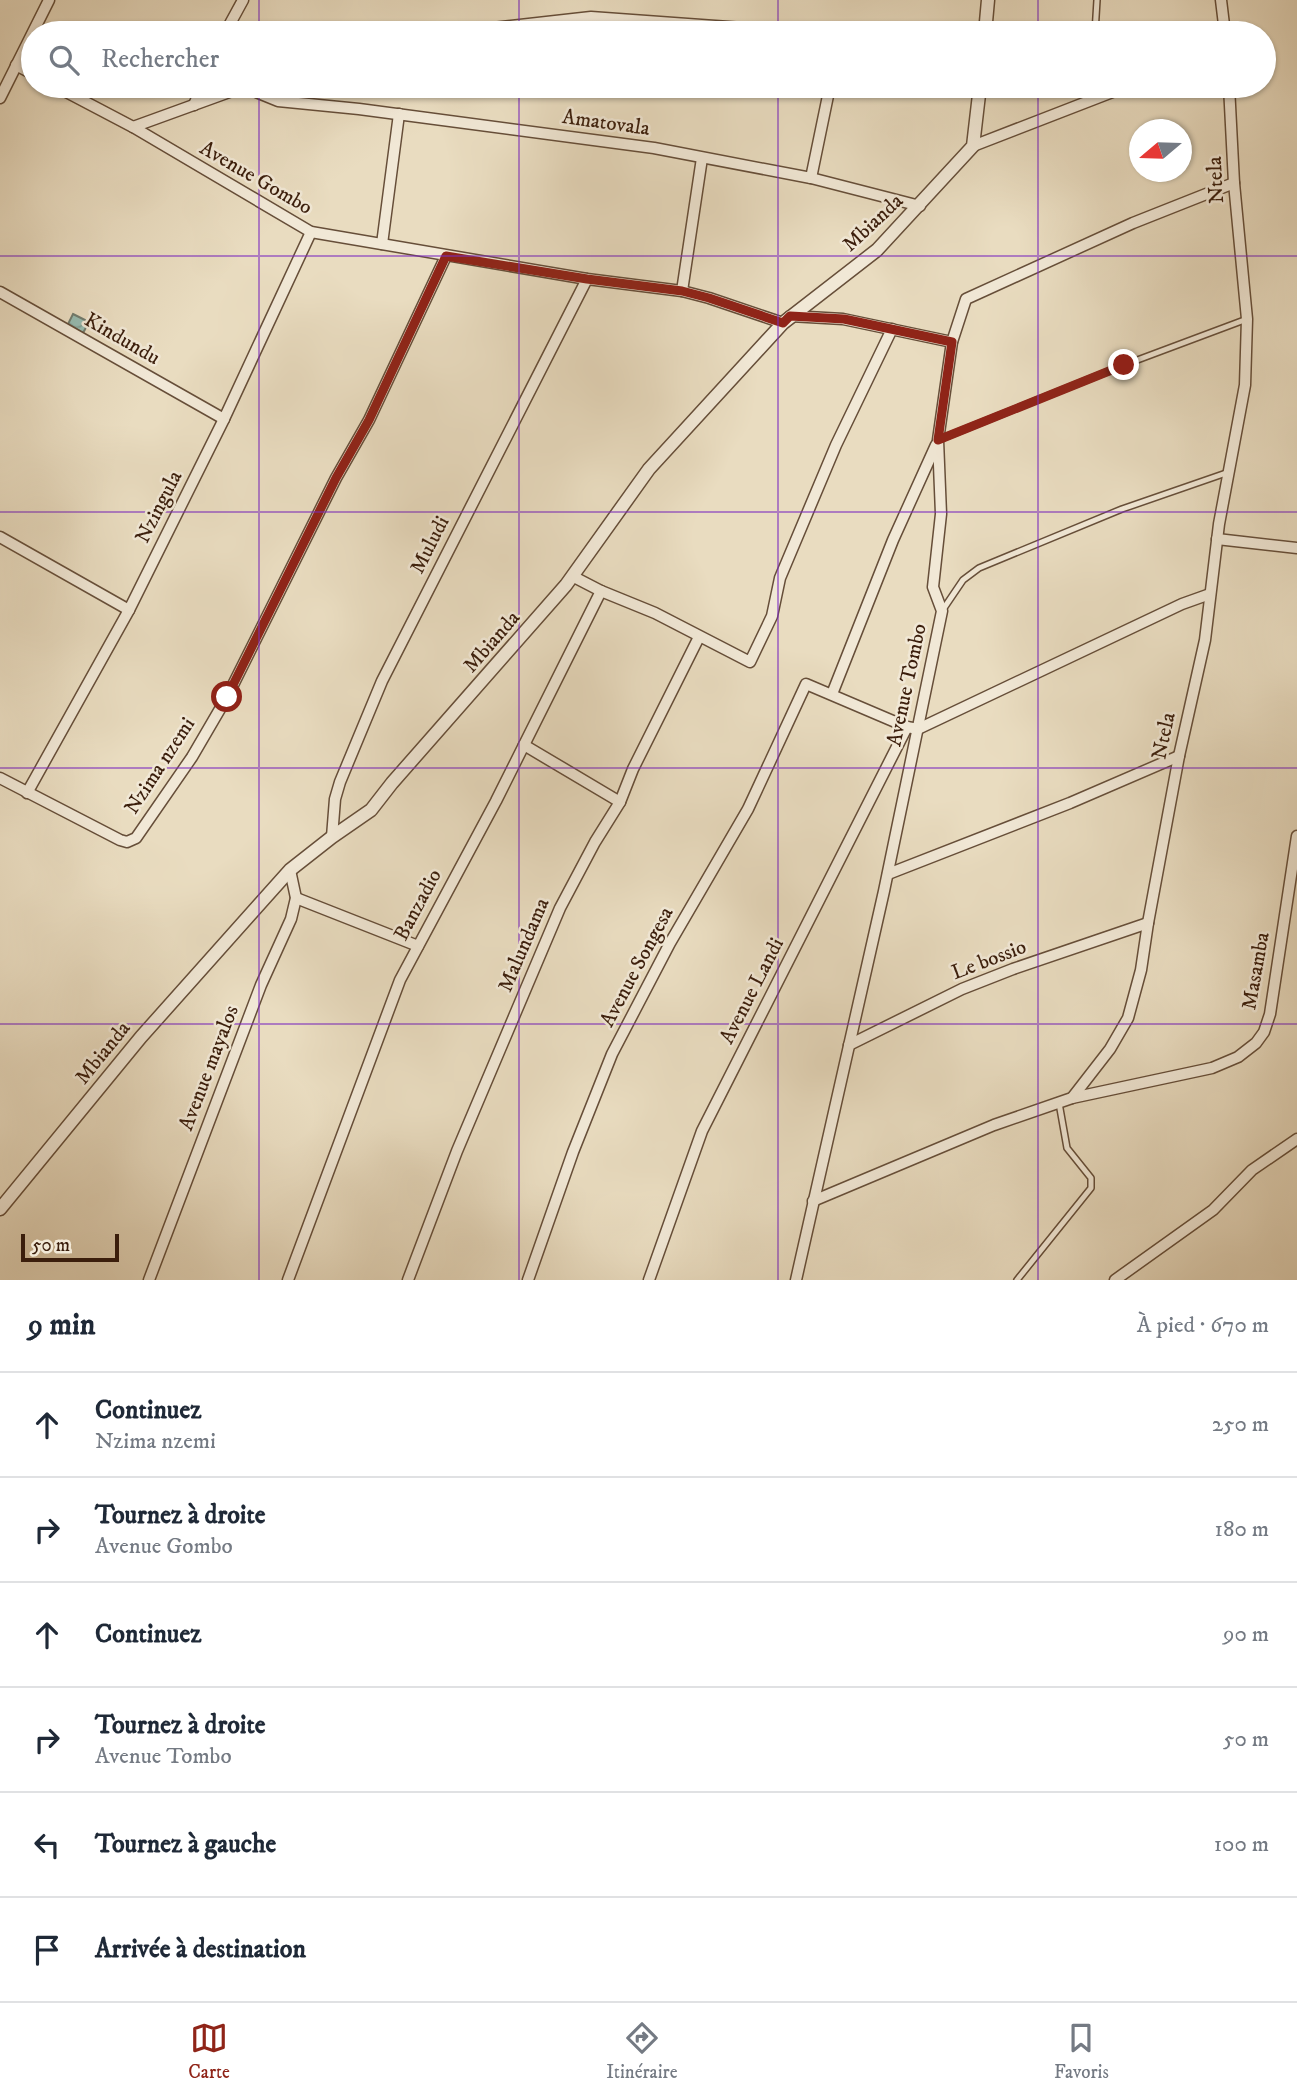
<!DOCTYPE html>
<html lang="fr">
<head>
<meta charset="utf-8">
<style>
	:root { --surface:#fff; --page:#f6f6f7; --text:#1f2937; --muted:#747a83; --line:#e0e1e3; --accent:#8f2418 }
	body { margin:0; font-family:"IM FELL DW Pica",serif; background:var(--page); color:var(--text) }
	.compass { position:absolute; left:1129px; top:119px; width:63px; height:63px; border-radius:50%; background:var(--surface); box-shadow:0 2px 5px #0004; rotate:251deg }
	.scale { position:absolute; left:21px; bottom:18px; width:98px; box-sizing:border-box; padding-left:7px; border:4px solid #3b1e0c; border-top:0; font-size:19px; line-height:24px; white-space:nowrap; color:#3b1e0c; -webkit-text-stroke:5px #f1e8d6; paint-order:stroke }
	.stop { position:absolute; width:21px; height:21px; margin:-16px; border:5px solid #8f2418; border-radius:50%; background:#fff }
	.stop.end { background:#8f2418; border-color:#fff; box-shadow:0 2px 7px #0008 }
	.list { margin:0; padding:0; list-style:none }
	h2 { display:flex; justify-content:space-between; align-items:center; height:91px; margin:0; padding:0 28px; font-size:30px }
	h2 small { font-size:23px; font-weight:400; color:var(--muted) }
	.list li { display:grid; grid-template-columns:46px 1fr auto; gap:21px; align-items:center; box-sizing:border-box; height:105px; padding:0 28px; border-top:2px solid var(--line) }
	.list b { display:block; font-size:26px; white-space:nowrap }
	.list p { margin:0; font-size:23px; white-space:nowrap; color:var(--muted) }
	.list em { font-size:23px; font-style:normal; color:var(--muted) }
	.icon { flex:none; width:38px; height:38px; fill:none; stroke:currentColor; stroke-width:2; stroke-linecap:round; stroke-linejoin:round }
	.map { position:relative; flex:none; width:1297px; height:1280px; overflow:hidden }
	.search { position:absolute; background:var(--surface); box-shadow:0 2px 5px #0004; left:21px; right:21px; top:21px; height:77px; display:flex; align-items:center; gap:18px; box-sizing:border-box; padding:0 24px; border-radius:38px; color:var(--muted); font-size:26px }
	.sheet { height:721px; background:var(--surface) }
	nav { display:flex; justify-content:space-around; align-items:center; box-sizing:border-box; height:98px; border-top:2px solid var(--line); background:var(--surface); font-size:19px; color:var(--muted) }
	nav a { display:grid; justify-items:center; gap:4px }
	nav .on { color:var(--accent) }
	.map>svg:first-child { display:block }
	.water { fill:url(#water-waves); stroke:#727d6f; stroke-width:2 }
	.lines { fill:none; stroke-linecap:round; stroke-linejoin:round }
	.service-casing { stroke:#664e39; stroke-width:8 }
	.minor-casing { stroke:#664e39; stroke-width:13 }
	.tertiary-casing { stroke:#664e39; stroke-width:15 }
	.service { stroke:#f1e8d6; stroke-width:5 }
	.minor { stroke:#f1e8d6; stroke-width:10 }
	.tertiary { stroke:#f1e8d6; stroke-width:12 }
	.route { stroke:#8f2418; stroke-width:9 }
	.grid { fill:none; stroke:#7b2cbf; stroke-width:2; stroke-opacity:0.55 }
	.labels { text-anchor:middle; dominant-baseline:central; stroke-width:5; stroke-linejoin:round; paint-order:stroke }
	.street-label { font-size:21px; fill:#3b1e0c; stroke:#f1e8d6 }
</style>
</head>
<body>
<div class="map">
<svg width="1297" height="1280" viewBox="0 0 1297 1280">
	<defs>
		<pattern id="water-waves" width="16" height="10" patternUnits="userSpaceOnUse" patternTransform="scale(1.75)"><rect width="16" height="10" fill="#97bcb1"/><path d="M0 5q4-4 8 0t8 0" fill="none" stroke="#83a197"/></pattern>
	</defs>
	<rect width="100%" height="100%" fill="#e9dcc0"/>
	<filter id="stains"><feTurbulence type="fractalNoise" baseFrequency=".00286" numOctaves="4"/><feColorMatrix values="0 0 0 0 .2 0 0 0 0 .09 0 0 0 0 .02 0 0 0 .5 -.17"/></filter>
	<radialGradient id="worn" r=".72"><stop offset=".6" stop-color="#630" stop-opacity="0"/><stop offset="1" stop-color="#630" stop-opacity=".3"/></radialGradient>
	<path class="water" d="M73,314L89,322L83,333L68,324Z"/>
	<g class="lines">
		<g class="service-casing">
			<g id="service">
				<path d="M1095,33L1097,0"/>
				<path d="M1092,100V86"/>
				<path d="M938,440L1124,365L1247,319"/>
				<path d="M942,611L963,580L979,568L1122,509L1229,472"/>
				<path d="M1017,1280L1091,1188V1178L1067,1148L1059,1103"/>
			</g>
		</g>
		<g class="minor-casing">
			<g id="minor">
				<path d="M1221,0L1225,33"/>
				<path d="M225,33L243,0"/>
				<path d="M448,33L591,17L812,33"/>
				<path d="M16,65L33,74"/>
				<path d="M55,86L133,127L311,232L587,279L682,291L709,298L783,323"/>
				<path d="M244,87L278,101L359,109L654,148L811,178L920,206"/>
				<path d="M0,98L49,0"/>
				<path d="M194,105L202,86"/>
				<path d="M133,127L246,86"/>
				<path d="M973,146L1128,86"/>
				<path d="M811,178L830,86"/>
				<path d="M382,244L399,114"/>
				<path d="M682,291L702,158"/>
				<path d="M0,292L224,419"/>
				<path d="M790,316L843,319L952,342"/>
				<path d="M0,537L129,610"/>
				<path d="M1217,539L1297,548"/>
				<path d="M601,591L655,613L750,662L772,616L780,578L836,445L892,329"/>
				<path d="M832,694L893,540L936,445"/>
				<path d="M524,745L620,802"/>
				<path d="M0,778L120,840L127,842L136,838L192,757L227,697L336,478L369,420L446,256"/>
				<path d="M27,793L129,610L224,419L311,232"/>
				<path d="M332,837L335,799L340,782L382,681L587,279"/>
				<path d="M888,874L1070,803L1179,756"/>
				<path d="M296,898L418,946"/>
				<path d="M849,1045L962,989L1013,969L1148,923"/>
				<path d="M1072,1098L1212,1068L1238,1057L1256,1043L1264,1032L1270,1014L1297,836"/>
				<path d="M813,1201L994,1125L1072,1098L1110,1049L1128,1018L1141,970L1148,923L1179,756L1205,640L1219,524L1245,385L1247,319L1234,183L1229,86"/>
				<path d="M149,1280L261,985L291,919L296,898L290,870"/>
				<path d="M288,1280L400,980L496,801L601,591L572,576"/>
				<path d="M408,1280L457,1151L560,908L595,842L620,802L633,769L699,637"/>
				<path d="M528,1280L573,1152L612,1054L670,943L748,809L806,684L907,727L918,729L1182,604L1210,594"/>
				<path d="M649,1280L702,1131L907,727"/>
				<path d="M796,1280L884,891L942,611L933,587L941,514L938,440L952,342L966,299L1133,223L1234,183"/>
				<path d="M1115,1280L1213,1210L1252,1170L1297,1139"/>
			</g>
		</g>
		<g class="tertiary-casing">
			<g id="tertiary">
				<path d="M985,33L988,0"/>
				<path d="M0,1209L141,1037L290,870L332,837L371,810L392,783L566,585L649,469L783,323L877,250L973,146L980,86"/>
			</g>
		</g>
		<use href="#service" class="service"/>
		<use href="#minor" class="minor"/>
		<use href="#tertiary" class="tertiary"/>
	</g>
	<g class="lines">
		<path class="route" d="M227,697L336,478L369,420L446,256L587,279L682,291L709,298L783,323L790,316L844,319L952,342L938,440L1124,365"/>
	</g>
	<path class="grid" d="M259,0V33M519,0V33M778,0V33M1038,0V33M259,86V1280M519,86V1280M778,86V1280M1038,86V1280M0,256H1297M0,512H1297M0,768H1297M0,1024H1297"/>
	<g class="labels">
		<g class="street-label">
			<text transform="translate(606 123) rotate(8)">Amatovala</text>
			<text transform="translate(256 178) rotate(30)">Avenue Gombo</text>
			<text transform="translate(1216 180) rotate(-93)">Ntela</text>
			<text transform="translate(873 223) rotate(-43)">Mbianda</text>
			<text transform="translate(122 339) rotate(30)">Kindundu</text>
			<text transform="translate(159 507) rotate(-63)">Nzingula</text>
			<text transform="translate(430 545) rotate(-63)">Muludi</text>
			<text transform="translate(492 642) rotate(-49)">Mbianda</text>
			<text transform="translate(907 685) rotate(-78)">Avenue Tombo</text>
			<text transform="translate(1164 736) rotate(-78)">Ntela</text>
			<text transform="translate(160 766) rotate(-57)">Nzima nzemi</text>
			<text transform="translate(418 905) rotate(-62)">Banzadio</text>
			<text transform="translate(524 945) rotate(-67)">Malundama</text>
			<text transform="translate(989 960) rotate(-21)">Le bossio</text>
			<text transform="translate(637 967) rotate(-62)">Avenue Songesa</text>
			<text transform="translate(1256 971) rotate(-80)">Masamba</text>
			<text transform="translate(752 991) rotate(-63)">Avenue Landi</text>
			<text transform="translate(103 1053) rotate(-51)">Mbianda</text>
			<text transform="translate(209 1068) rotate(-69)">Avenue mayalos</text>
		</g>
	</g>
	<rect width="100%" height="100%" filter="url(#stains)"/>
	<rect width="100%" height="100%" fill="url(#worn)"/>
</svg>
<svg class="compass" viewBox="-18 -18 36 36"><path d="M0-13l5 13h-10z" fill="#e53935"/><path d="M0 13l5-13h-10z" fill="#747a83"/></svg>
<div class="scale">50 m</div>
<div class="stop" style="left:227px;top:697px"></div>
<div class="stop end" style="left:1124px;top:365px"></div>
<div class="search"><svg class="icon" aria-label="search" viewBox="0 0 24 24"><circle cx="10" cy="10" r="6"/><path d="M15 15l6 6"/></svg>Rechercher</div>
</div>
<section class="sheet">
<h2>9 min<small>À pied · 670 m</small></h2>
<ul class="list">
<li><svg class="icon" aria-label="ahead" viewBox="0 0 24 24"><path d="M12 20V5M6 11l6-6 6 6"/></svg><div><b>Continuez</b><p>Nzima nzemi</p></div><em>250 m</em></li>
<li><svg class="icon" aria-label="right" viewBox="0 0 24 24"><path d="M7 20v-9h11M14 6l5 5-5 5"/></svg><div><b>Tournez à droite</b><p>Avenue Gombo</p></div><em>180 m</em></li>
<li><svg class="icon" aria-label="ahead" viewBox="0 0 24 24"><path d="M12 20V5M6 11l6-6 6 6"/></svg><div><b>Continuez</b></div><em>90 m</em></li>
<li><svg class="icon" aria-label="right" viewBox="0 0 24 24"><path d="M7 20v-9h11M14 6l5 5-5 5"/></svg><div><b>Tournez à droite</b><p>Avenue Tombo</p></div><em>50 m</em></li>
<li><svg class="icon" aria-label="left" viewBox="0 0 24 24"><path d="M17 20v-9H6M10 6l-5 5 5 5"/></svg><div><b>Tournez à gauche</b></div><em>100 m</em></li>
<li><svg class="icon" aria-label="arrive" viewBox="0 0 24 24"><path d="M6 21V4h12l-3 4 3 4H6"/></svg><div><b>Arrivée à destination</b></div></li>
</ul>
</section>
<nav>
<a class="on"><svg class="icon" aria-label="map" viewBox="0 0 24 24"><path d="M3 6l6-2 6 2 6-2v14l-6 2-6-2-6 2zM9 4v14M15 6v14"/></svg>Carte</a>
<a><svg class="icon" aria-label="directions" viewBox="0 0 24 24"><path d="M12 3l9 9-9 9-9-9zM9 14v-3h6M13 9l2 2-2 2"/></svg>Itinéraire</a>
<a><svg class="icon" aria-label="saved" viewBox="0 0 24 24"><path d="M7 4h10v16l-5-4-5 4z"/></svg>Favoris</a>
</nav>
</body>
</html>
